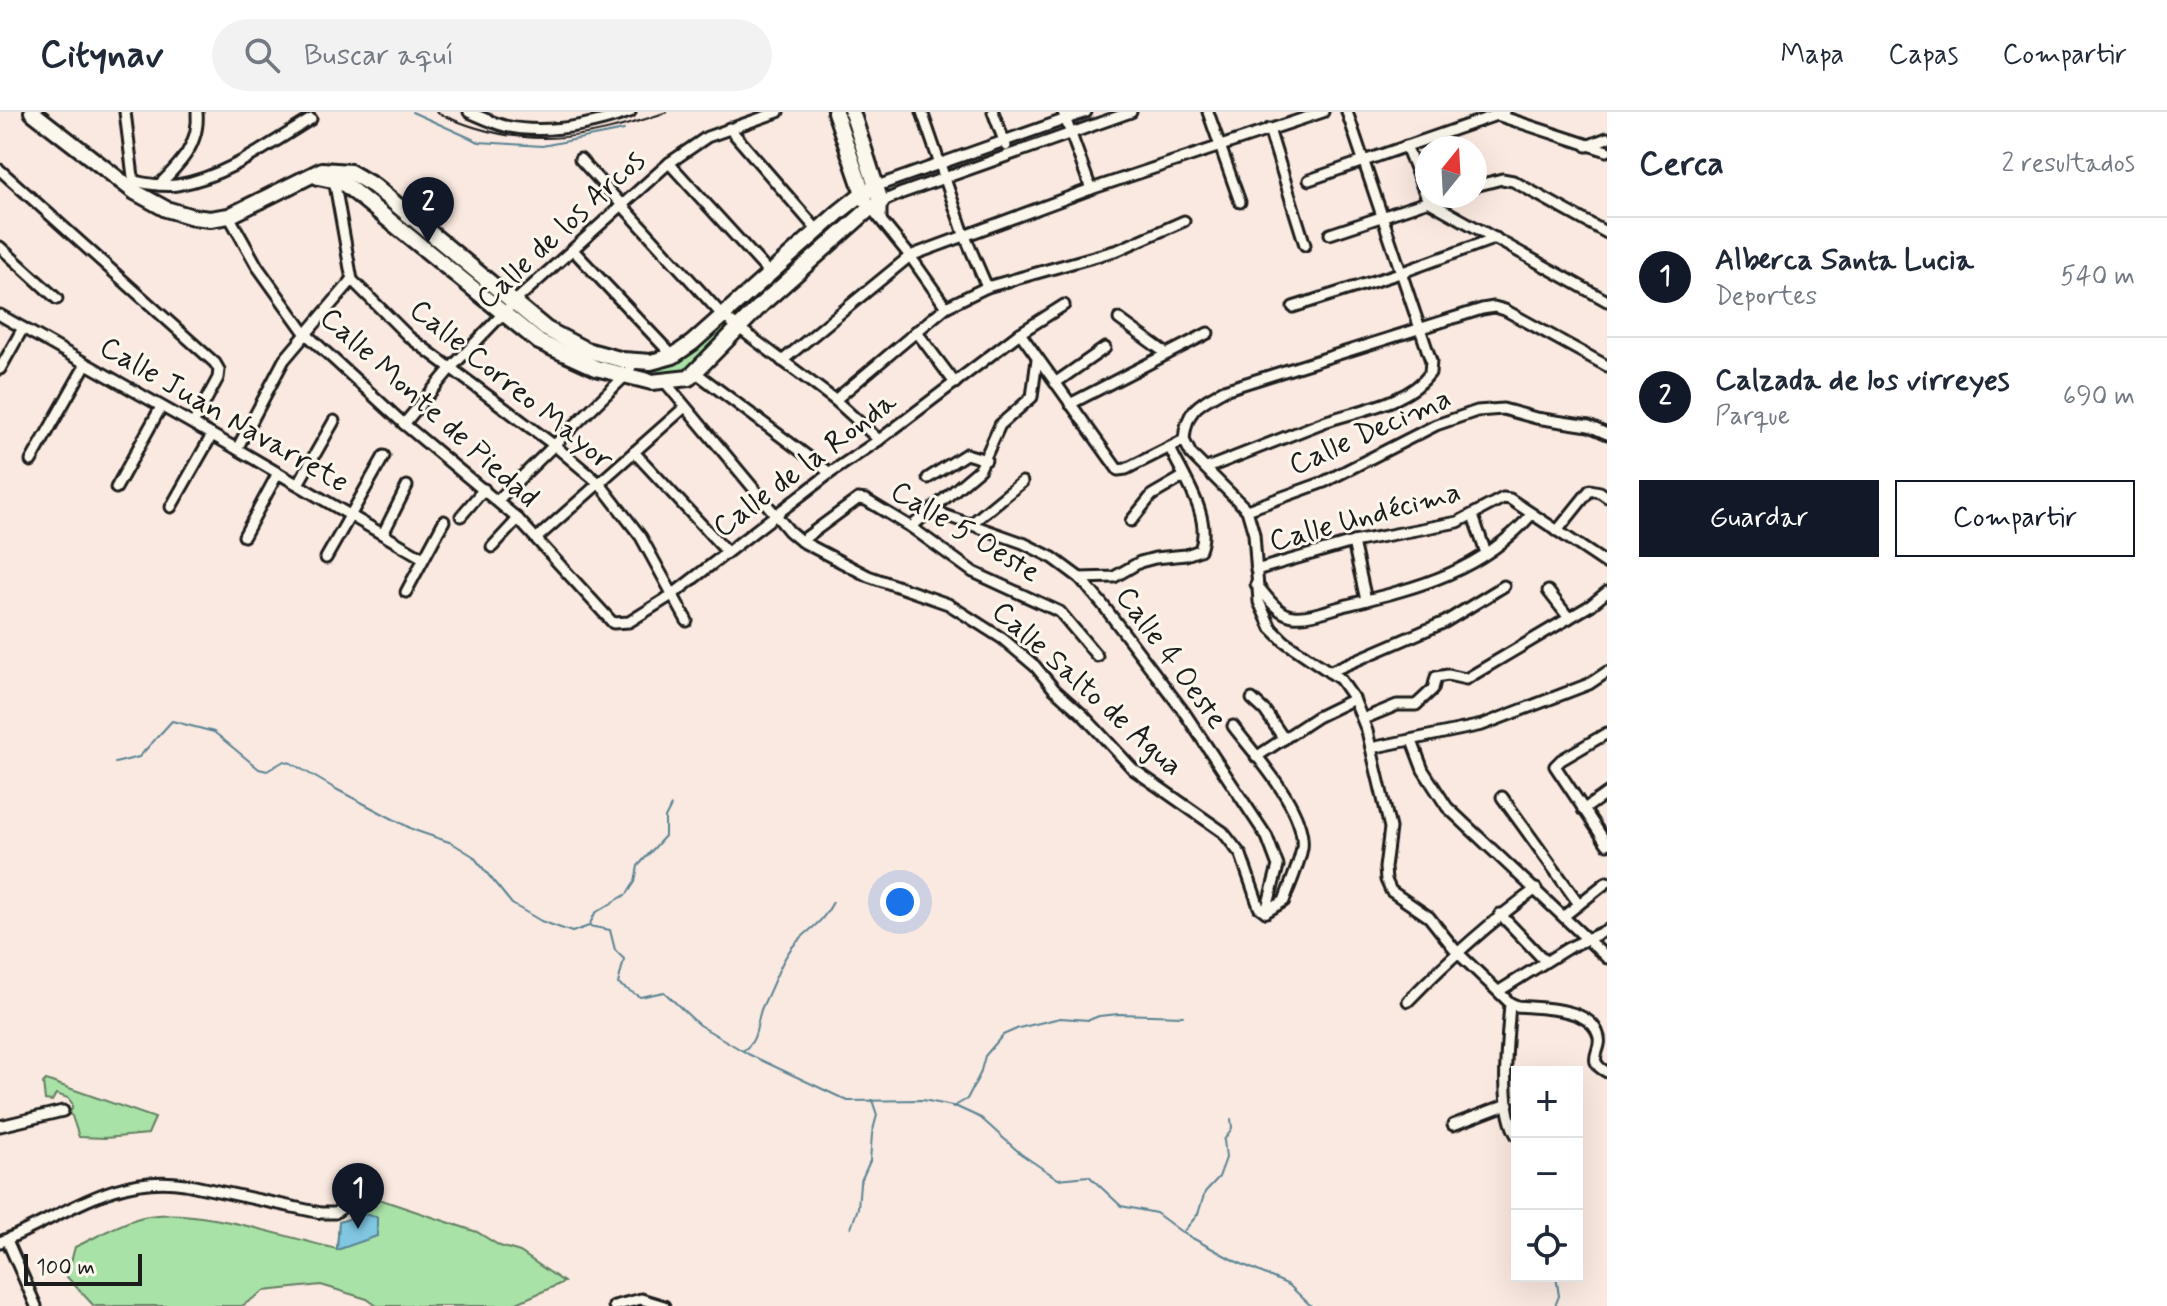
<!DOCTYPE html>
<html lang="es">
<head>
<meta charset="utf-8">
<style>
	:root { --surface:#fff; --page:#f2f2f3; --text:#1f2937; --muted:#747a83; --line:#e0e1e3; --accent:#111827 }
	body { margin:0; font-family:Mynerve,sans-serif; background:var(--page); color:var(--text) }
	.controls { position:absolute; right:24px; bottom:24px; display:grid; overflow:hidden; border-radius:0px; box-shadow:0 8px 32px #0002 }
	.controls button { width:72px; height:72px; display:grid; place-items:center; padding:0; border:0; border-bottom:2px solid var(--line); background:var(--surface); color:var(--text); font:40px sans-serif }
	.compass { position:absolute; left:1415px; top:24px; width:72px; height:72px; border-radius:50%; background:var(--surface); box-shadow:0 8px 32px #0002; rotate:18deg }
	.scale { position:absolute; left:24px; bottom:20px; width:118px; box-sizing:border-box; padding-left:8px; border:4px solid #1c1c1c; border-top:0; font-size:22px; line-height:28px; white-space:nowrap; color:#1c1c1c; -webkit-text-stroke:6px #fbf7ec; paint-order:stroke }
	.you { position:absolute; left:900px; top:790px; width:28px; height:28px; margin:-20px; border:6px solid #fff; border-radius:50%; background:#1a73e8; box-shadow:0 0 0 12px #1a73e833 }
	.badge { display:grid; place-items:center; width:52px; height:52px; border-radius:50%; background:var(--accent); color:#fff; font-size:26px; font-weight:700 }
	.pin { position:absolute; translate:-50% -66px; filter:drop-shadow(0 2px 4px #0008) }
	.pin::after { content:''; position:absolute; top:42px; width:28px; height:24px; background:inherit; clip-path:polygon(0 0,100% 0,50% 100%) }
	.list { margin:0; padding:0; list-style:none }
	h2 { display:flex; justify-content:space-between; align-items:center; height:104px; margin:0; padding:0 32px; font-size:34px }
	h2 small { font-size:26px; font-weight:400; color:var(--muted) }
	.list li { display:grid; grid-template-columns:52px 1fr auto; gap:24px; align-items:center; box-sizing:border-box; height:120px; padding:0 32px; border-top:2px solid var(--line) }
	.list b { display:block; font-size:30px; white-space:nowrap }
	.list p { margin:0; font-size:26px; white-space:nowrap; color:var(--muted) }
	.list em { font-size:26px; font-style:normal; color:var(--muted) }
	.actions { display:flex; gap:16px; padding:24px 32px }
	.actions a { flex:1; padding:18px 0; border:2px solid var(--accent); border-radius:0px; text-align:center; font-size:28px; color:var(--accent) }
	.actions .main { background:var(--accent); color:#fff }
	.icon { flex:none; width:44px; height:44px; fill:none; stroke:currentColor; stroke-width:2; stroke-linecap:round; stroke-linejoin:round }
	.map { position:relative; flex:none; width:1607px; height:1194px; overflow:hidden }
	header { display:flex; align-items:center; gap:48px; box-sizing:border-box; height:112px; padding:0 40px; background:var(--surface); border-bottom:2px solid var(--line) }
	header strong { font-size:38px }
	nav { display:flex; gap:44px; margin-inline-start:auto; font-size:28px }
	.search { width:560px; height:72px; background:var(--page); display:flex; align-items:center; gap:20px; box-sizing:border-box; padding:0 28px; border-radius:44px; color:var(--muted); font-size:30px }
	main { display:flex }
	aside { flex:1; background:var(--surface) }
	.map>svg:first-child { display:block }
	.green { fill:#a9e2a7; stroke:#627f62; stroke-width:2 }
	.water { fill:#81c7e2; stroke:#598393; stroke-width:2 }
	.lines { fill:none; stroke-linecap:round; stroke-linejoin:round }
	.stream { stroke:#598393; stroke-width:2 }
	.street-casing { stroke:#1c1c1c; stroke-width:15 }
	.secondary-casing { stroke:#1c1c1c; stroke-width:20 }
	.street { stroke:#fbf7ec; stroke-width:9 }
	.secondary { stroke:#fbf7ec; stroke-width:14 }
	.rail { stroke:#1c1c1c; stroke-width:2 }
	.labels { text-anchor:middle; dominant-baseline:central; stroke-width:6; stroke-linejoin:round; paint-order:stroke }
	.street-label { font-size:30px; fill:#1c1c1c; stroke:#fbf7ec }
</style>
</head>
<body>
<header>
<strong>Citynav</strong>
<div class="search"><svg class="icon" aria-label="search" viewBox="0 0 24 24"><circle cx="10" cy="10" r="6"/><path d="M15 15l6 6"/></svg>Buscar aquí</div>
<nav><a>Mapa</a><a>Capas</a><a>Compartir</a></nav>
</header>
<main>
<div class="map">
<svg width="1607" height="1194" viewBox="0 0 1607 1194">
	<rect width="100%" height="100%" fill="#fae9e0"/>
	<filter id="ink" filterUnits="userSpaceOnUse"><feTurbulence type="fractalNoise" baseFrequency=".0125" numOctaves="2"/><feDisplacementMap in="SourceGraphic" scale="16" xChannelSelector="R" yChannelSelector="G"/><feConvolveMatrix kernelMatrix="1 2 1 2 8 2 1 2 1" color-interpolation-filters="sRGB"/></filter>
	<g filter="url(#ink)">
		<g class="green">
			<path d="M875,83L880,93L741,214L691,270L598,260L508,204L516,193L587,239L679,246Z"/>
			<path d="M46,968L155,1006L148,1022L105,1026L79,1025L72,1004L68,1001L72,997V991L68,986L56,982L52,989L45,988L43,971Z"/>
			<path d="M349,1077L477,1120L500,1134L520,1140L564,1170L510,1194H377L367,1187L321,1173L264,1179L242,1194H94L67,1165L75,1135C97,1125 119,1111 143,1105C193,1093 285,1125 337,1137L339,1110L349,1107L356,1097Z"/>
		</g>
		<path class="water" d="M354,1100L377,1105V1124L337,1138L339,1110L349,1107Z"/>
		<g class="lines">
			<g class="stream">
				<path d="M412,0L479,30L542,34L624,18"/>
				<path d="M115,651L139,645L172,609L214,620L259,657L267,659L284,649L291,651L334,676L414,718L452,731L473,744L512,792L541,809L572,820L589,814L610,818L615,838L624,847L618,872L640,885L664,880L699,913L748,942L848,989L923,988L957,995L981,1006L1021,1042L1058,1067L1089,1064L1121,1094L1156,1101L1183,1121L1235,1149L1289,1173L1311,1194"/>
				<path d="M589,814L595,801L627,782L635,770L638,754L665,724V706L671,694"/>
				<path d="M744,938C760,927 755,909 763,893C772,876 782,845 795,832C812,814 820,814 833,790"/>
				<path d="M953,995L967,987L980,962L985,944L1003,923L1019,916L1060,906L1089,908L1099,904L1119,902L1183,904"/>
				<path d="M851,1116L858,1096L860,1071L870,1049L872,1022L877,1003L872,988"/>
				<path d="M1184,1119L1198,1102L1205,1080L1219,1065L1226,1046L1224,1028L1232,1016L1231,1007"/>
				<path d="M1555,1194L1559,1184L1556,1164"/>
			</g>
			<g class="street-casing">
				<g id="street">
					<path d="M125,0L134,73"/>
					<path d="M469,0C481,5 493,11 505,14C546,23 592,13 630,0"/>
					<path d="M922,0L964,122L987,175"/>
					<path d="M993,0L1006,34"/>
					<path d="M1063,0L1091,77"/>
					<path d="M1208,0L1240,90"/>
					<path d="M1497,3L1607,39"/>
					<path d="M729,16L818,119"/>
					<path d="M1269,17L1305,133"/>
					<path d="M1406,34L1428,89L1607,189"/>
					<path d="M1587,34L1607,26"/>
					<path d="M580,47L723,204L835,288L879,328"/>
					<path d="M669,51L771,163"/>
					<path d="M0,58L215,251L219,258L218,266L193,312"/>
					<path d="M334,67L352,168L409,225L554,333L600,372L641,425L687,509"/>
					<path d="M1309,68L1505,0"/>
					<path d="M134,69C148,72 163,75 177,73C226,65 270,32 311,7"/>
					<path d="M159,73C180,52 200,32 197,0"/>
					<path d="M877,74L1086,0"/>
					<path d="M1475,74L1502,67L1513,69L1607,121"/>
					<path d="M876,102L910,144L946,195"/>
					<path d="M229,104L257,154L305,221L404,312L518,407L613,511L629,510L672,483L830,361L879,328L1020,221L1064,193"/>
					<path d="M881,106V90L902,81L1131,0"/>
					<path d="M1330,122L1444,84"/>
					<path d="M0,135L57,187"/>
					<path d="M573,138L673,244"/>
					<path d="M1293,195L1400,161L1496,126"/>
					<path d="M0,203L237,337L423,446"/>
					<path d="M1119,207L1167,242"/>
					<path d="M916,219L955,271"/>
					<path d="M1020,221L1118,358L1126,357L1184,328C1186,297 1199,292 1224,278L1482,197L1494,195L1505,198L1607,254"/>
					<path d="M782,249L910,144L1091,77L1323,0"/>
					<path d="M0,257L23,216"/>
					<path d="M695,260L830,361"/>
					<path d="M665,270L789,419L801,429L868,464L948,492L1003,527L1035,554L1054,577L1083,603L1133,657L1223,720L1241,743L1259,795L1266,800"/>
					<path d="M1055,271L1105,236"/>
					<path d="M835,288L946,195L987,175L1118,138L1184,109"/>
					<path d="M1070,292L1208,221"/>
					<path d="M404,312L450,257L514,190L669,51L707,25L778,0"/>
					<path d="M1184,328L1191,342L1247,398L1254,422L1259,490L1271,516L1284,529L1340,567L1354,587L1367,619L1390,716L1385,756L1386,768L1391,779L1429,805L1457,840L1510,891L1517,894C1539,896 1589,895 1598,922C1605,938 1583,948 1607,960"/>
					<path d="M237,337L284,248L352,168"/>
					<path d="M634,340L727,440"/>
					<path d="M31,349L86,252"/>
					<path d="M1207,356C1246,341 1285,325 1324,310C1358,298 1408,292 1430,261L1431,249L1347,0"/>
					<path d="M928,366L966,342L986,348"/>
					<path d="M298,372L334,309"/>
					<path d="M116,376L161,295"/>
					<path d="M498,388L625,264L634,250"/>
					<path d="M171,395L212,323"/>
					<path d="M1247,398L1324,370L1436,313L1477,299L1503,297L1536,306L1589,314L1607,322"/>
					<path d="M933,399L1023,431L1053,446L1080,466L1103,493L1184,600L1267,725L1278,754L1266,800"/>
					<path d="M461,404L484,377"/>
					<path d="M1473,404L1486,441"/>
					<path d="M1131,409L1152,383L1183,365"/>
					<path d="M971,412L1022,370"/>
					<path d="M911,415L980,357L1000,313L1032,285L1037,247"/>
					<path d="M1557,419L1590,378L1600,380L1607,385"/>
					<path d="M383,422L407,374"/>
					<path d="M244,424L278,361"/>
					<path d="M537,426L685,295"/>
					<path d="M801,429L858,387L866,388L911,415L973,460L1060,500L1097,544"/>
					<path d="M1353,430L1366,488"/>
					<path d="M492,435L518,407"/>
					<path d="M326,446L384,344"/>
					<path d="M1256,458L1353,430L1458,410L1503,386L1510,387L1607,452"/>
					<path d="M1080,466L1114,465L1140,450L1155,446L1186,443L1200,438C1213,405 1183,365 1170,336"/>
					<path d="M1256,472C1266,483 1277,502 1293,504C1310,506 1331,497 1347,493C1419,475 1481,460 1532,402"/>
					<path d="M1548,479L1569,506"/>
					<path d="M406,480L444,409"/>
					<path d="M1329,560L1445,510L1504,474"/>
					<path d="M1252,587L1265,599L1284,627"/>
					<path d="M1363,607L1397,593H1416L1433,577L1436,565L1448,563L1466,567L1591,493L1607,480"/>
					<path d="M1233,614C1254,642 1307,698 1302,736C1299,753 1290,772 1284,789L1266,800"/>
					<path d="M1607,621L1561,648L1555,654L1607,732"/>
					<path d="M1412,629L1423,658L1447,695L1607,846"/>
					<path d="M1371,636L1482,613L1589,572L1607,560"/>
					<path d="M1256,645L1317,605L1354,587"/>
					<path d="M1502,685L1579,792"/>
					<path d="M1583,698L1607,681"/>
					<path d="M1500,802L1545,849"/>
					<path d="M1564,804L1607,770"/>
					<path d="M1499,879L1568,836L1607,818"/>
					<path d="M1408,889C1448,848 1489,811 1536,777"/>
					<path d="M1510,891C1508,926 1498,994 1517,1024"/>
					<path d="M1453,1013L1508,992"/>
					<path d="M0,1014L63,999"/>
					<path d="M7,1128L36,1194"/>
					<path d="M0,1130C63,1105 113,1061 185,1072L321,1101H335L346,1093"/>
					<path d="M614,1194L641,1187L664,1194"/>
				</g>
			</g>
			<g class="secondary-casing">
				<g id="secondary">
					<path d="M32,0L135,80L166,97L193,105L210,107L229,104L322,58L350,60L374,74L546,217L586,238L623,248L651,250L673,244L692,231L839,100L863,81L877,74"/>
					<path d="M835,0L865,87"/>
					<path d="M318,65L342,70L539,230L596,256L652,270L689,266L763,191L868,98L881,90L852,0"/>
				</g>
			</g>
			<use href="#street" class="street"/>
			<use href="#secondary" class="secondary"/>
			<path class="rail" d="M436,0C519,40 583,29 667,0"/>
		</g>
	</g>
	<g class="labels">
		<g class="street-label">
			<text transform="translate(561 118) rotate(-43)">Calle de los Arcos</text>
			<text transform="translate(511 273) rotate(39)">Calle Correo Mayor</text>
			<text transform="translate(429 296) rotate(42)">Calle Monte de Piedad</text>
			<text transform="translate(224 303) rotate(30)">Calle Juan Navarrete</text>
			<text transform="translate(1370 320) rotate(-24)">Calle Decima</text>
			<text transform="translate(805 353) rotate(-37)">Calle de la Ronda</text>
			<text transform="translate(1365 405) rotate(-15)">Calle Undécima</text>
			<text transform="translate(965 420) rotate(31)">Calle 5 Oeste</text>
			<text transform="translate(1171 546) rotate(54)">Calle 4 Oeste</text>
			<text transform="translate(1087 577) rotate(42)">Calle Salto de Agua</text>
		</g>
	</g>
</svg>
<div class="controls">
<button>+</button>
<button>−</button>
<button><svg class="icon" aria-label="locate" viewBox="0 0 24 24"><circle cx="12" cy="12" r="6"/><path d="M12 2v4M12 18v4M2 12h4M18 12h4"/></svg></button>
</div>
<svg class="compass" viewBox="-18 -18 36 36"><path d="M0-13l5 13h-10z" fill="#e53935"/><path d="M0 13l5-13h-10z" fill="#747a83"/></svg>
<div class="scale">100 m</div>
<div class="you"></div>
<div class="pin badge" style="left:358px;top:1117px">1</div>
<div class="pin badge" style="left:428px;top:131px">2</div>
</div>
<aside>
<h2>Cerca<small>2 resultados</small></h2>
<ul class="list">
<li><span class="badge">1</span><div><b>Alberca Santa Lucia</b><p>Deportes</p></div><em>540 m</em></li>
<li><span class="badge">2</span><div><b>Calzada de los virreyes</b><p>Parque</p></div><em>690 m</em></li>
</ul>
<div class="actions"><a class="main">Guardar</a><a>Compartir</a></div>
</aside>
</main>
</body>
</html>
